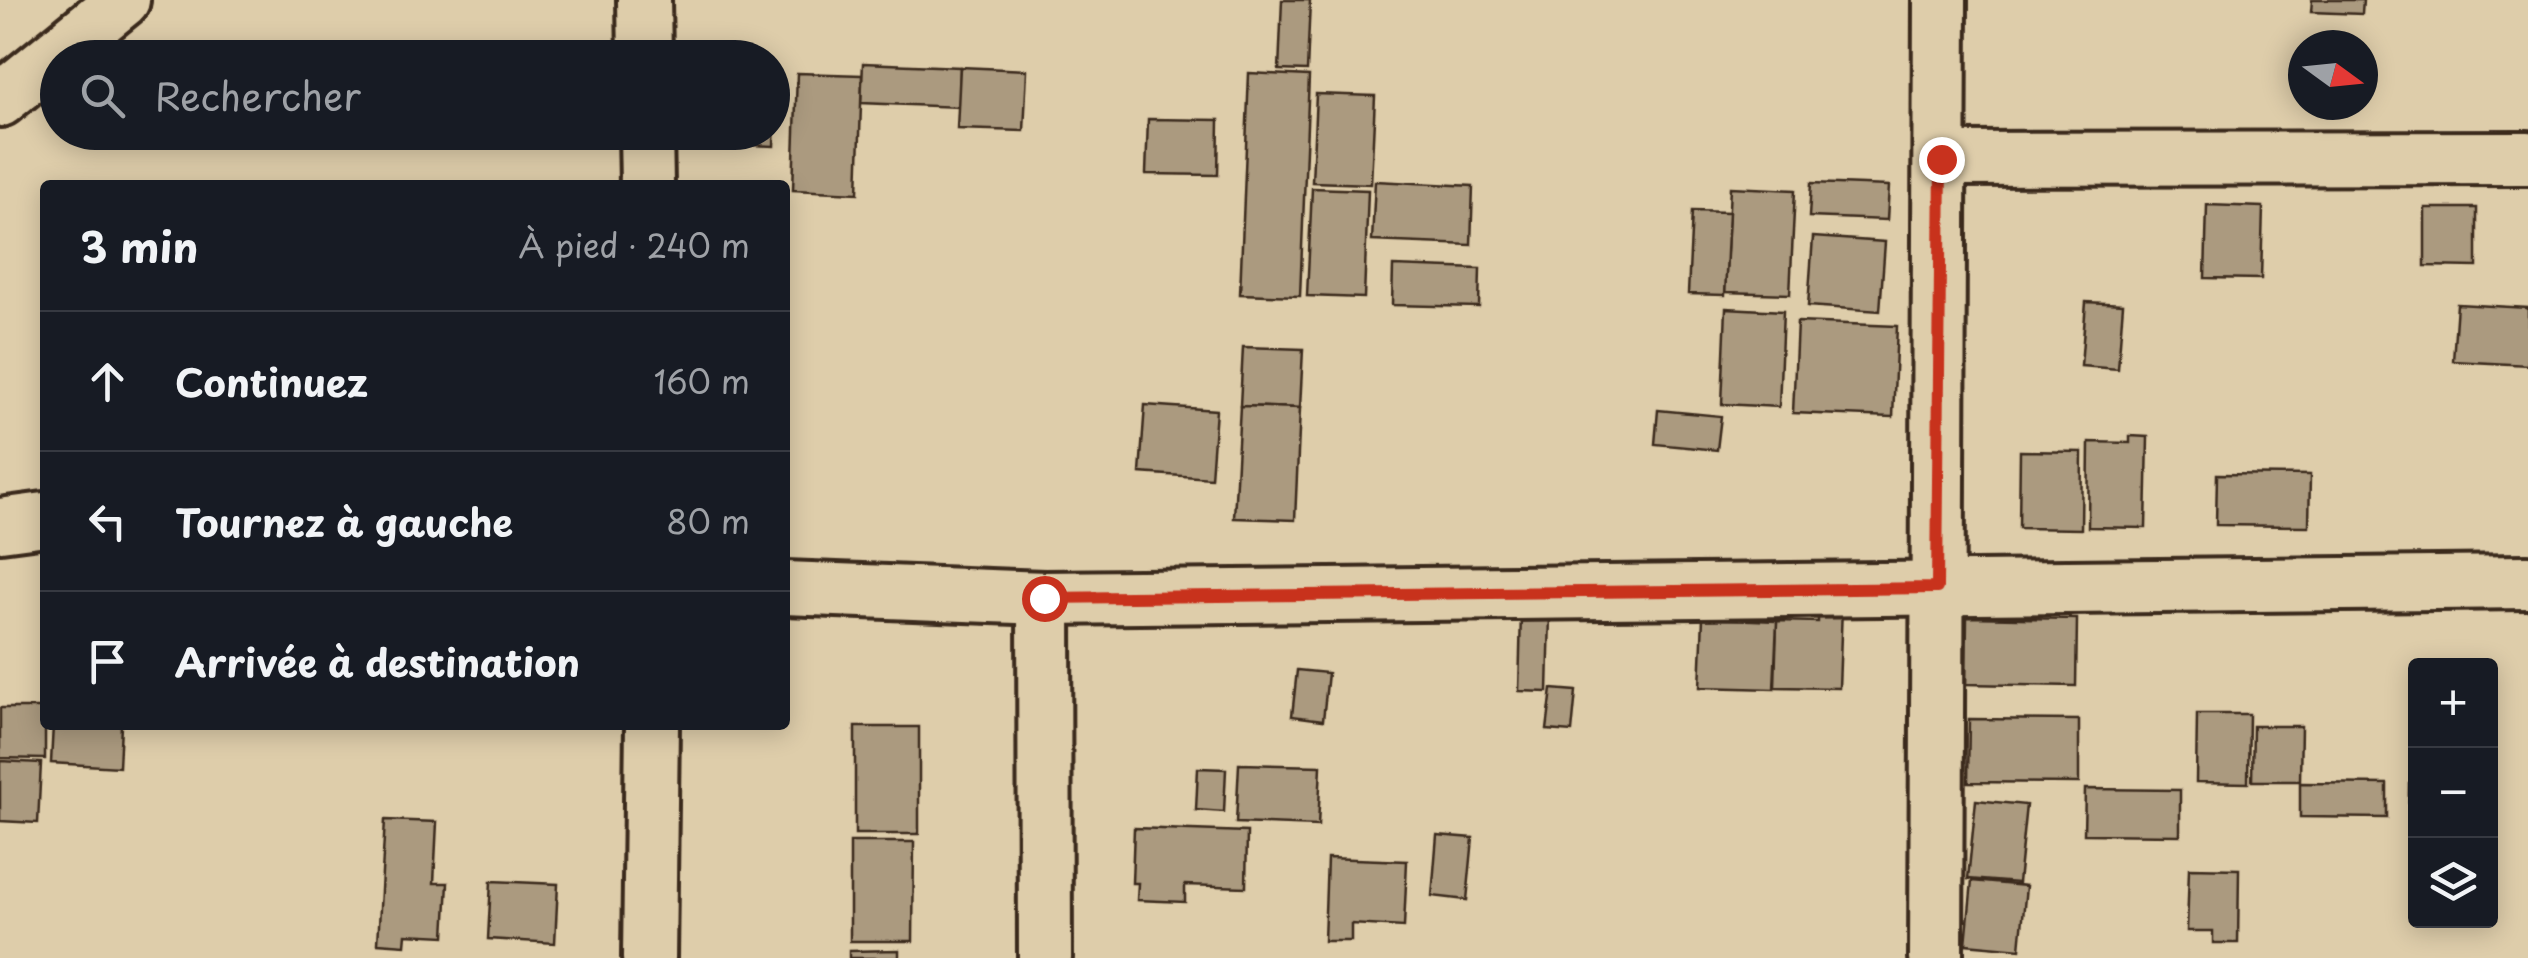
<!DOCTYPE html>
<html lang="fr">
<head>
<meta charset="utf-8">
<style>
	:root { --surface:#171b24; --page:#20242c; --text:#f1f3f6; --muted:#9ea1a6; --line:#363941 }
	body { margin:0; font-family:"Playpen Sans",sans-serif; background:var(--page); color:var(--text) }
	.controls { position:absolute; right:30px; bottom:30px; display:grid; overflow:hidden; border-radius:10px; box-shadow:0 5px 25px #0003 }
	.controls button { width:90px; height:90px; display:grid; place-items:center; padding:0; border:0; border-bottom:2px solid var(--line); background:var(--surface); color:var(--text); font:50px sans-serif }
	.compass { position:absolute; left:2288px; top:30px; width:90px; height:90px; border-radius:50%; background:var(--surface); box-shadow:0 5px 25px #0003; rotate:105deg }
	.stop { position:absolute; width:30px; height:30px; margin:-22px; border:8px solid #c8321e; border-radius:50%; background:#fff }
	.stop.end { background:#c8321e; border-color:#fff; box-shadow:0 2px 10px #0008 }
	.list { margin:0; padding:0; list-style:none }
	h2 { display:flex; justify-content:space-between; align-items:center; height:130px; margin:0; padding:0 40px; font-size:42px }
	h2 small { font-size:32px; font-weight:400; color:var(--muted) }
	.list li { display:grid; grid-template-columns:65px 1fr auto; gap:30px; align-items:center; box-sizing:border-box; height:140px; padding:0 40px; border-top:2px solid var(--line) }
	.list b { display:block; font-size:38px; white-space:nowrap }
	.list em { font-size:32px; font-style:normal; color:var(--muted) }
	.icon { flex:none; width:55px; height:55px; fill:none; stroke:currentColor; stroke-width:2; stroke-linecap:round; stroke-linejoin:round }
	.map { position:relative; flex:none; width:2528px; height:958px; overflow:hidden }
	.search { position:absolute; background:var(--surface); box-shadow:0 5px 25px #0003; left:40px; top:40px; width:750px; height:110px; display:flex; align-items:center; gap:25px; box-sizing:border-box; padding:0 35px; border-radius:55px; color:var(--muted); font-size:38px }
	.panel { position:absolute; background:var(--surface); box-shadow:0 5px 25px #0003; left:40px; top:180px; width:750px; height:550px; border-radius:10px }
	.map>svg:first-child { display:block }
	.building { fill:#ab9a7f; stroke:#3b2a1e; stroke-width:2.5 }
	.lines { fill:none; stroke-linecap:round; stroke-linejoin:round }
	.minor-casing { stroke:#3b2a1e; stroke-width:60 }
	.minor { stroke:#decdaa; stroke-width:52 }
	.route { stroke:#c8321e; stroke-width:12 }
</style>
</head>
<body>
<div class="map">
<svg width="2528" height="958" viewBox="0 0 2528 958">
	<rect width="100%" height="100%" fill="#decdaa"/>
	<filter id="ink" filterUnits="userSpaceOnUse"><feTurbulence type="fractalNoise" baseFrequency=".01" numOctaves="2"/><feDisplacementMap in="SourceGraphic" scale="20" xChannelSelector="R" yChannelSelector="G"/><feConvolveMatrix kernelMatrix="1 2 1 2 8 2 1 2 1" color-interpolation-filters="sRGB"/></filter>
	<g filter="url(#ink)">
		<g class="building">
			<path d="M1282,0H1310L1307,71L1279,70Z"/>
			<path d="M2312,0H2363L2362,14L2311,12Z"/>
			<path d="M863,63L960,67L959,107L861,103Z"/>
			<path d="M960,67L1027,70L1024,131L957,129Z"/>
			<path d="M797,73L862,75L858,193L793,190Z"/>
			<path d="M1249,73L1309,76L1300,296L1240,294Z"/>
			<path d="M772,87H776L774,146L697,143L698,132H772Z"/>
			<path d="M1316,94L1375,96L1371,184L1312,182Z"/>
			<path d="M1148,119L1219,120L1218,175L1146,174Z"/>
			<path d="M1375,181L1473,186L1471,245L1372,241Z"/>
			<path d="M1811,183L1889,186L1887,220L1809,217Z"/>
			<path d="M1730,187L1795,190L1790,294L1725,292Z"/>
			<path d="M1312,188L1368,190L1364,298L1307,296Z"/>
			<path d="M2207,205L2263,207L2261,279L2205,278Z"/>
			<path d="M2425,208H2477V267L2425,266Z"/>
			<path d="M1692,211L1729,212L1725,295L1688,294Z"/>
			<path d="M1813,237L1885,242L1880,311L1808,306Z"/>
			<path d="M1393,266L1480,269L1479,307L1392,305Z"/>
			<path d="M2086,302L2123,304L2118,369L2081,366Z"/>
			<path d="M2457,304L2528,308V365L2453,361Z"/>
			<path d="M1726,308L1783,311L1779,407L1722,404Z"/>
			<path d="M1797,322L1897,326L1893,417L1793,413Z"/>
			<path d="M1243,347L1303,349L1300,408L1240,406Z"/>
			<path d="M1145,405L1216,410L1211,478L1140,473Z"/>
			<path d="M1240,406L1300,408L1295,520L1234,518Z"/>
			<path d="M1658,410L1721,416L1717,450L1655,444Z"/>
			<path d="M2130,436L2148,437L2146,528L2088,527L2089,442L2130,443Z"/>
			<path d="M2020,451L2082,452L2081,529L2019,528Z"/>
			<path d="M2217,474L2310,475L2309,526L2216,525Z"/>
			<path d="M1818,607H1842L1839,688L1775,687L1777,621L1818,622Z"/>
			<path d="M1521,614L1550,615L1548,692L1519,691Z"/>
			<path d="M1967,617L2077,619L2076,686L1966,684Z"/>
			<path d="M1703,618L1777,621L1774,689L1700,687Z"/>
			<path d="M1297,670L1328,673L1323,720L1292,716Z"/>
			<path d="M1552,689L1576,691L1572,732L1547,730Z"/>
			<path d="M0,708H45V759L0,758Z"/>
			<path d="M2197,714H2249L2248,783L2196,782Z"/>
			<path d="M1969,719L2079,720V783L1968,782Z"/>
			<path d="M53,725H121L119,767L51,763Z"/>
			<path d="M2253,726H2301L2300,781H2252Z"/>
			<rect x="855" y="727" width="64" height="107"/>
			<path d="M0,761L41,763L38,823L0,821Z"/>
			<path d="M1239,764L1321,766L1318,826L1236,823Z"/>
			<path d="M1198,768L1226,769L1224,812L1196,810Z"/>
			<path d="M2300,783L2387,784V818L2300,817Z"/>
			<path d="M2409,784H2416V850H2408Z"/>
			<path d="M2085,789L2180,790V835L2084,834Z"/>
			<path d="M1976,800L2026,805L2018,883L1968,879Z"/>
			<path d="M385,820L437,822L434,883H448L445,936L406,934L405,945L378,943Z"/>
			<path d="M1134,828L1247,832L1246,887L1185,885V902L1137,900L1138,883H1132Z"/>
			<path d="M1437,835L1473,838L1467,900L1432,896Z"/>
			<path d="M850,842H914L913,941H850Z"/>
			<path d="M1327,858L1407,861L1404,927L1351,924V941H1324Z"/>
			<path d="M2189,868L2239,869L2238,943H2213V931H2187Z"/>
			<path d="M491,881L558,884L555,943L488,939Z"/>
			<path d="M1972,881L2026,886L2020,949L1966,944Z"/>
			<path d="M899,950V958H849V951Z"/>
		</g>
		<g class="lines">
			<g class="minor-casing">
				<g id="minor">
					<path d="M644,0L645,58"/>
					<path d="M0,100L123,0"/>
					<path d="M646,132L647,185"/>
					<path d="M1941,159L2528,158"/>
					<path d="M0,525L45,519"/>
					<path d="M785,588L1044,598L2528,582"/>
					<path d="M1044,598L1045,958"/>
					<path d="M649,958L652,725"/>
					<path d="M1936,958L1940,0"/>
				</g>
			</g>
			<use href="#minor" class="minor"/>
		</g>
	</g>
	<g class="lines" filter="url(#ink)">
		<path class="route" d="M1044,598L1937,588L1941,159"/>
	</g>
</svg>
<div class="controls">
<button>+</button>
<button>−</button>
<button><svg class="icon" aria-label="layers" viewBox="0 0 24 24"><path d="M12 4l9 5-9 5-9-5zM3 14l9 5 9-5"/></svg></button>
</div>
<svg class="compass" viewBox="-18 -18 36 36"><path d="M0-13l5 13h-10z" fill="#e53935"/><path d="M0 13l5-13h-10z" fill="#9ea1a6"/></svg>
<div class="stop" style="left:1044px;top:598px"></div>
<div class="stop end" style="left:1941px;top:159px"></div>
<div class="search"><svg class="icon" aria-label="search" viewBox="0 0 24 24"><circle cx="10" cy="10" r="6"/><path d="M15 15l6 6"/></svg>Rechercher</div>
<section class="panel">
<h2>3 min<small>À pied · 240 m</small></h2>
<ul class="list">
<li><svg class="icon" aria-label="ahead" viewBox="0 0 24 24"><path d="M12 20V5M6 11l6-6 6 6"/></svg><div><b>Continuez</b></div><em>160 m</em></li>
<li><svg class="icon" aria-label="left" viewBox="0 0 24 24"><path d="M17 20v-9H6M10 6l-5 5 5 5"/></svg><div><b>Tournez à gauche</b></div><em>80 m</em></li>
<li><svg class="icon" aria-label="arrive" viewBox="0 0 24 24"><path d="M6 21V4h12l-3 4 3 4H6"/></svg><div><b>Arrivée à destination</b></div></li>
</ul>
</section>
</div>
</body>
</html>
